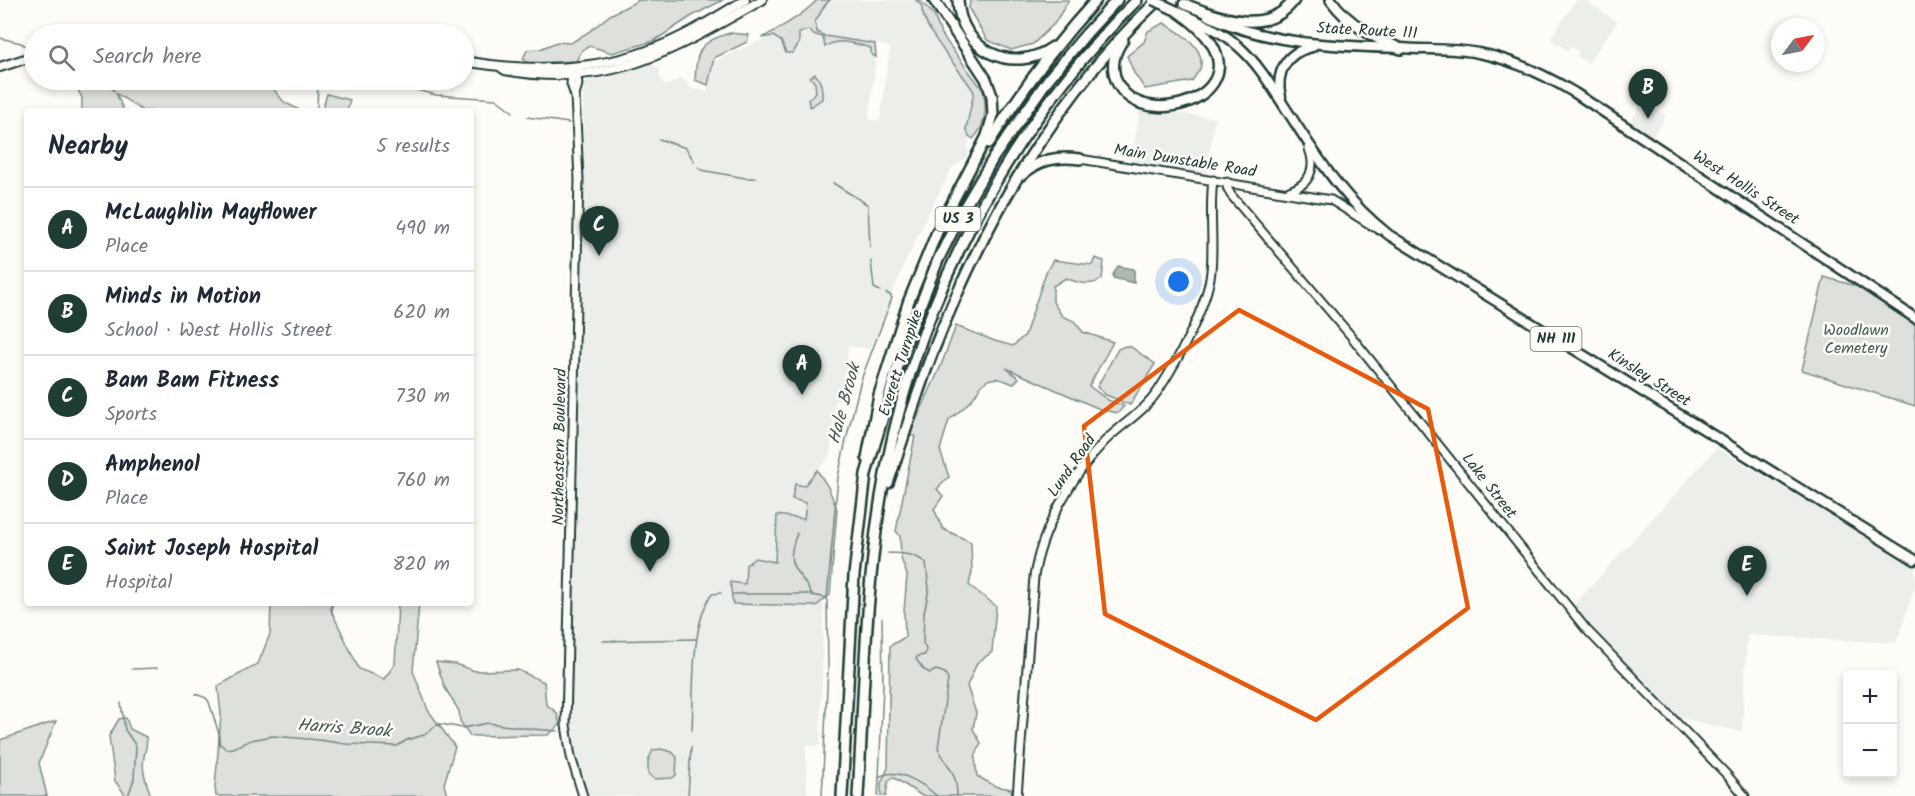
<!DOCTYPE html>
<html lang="en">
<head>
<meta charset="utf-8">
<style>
	:root { --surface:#fff; --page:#f6f6f7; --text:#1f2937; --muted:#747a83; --line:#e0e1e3; --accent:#1f3d34 }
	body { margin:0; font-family:Kalam,sans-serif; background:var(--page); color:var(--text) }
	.controls { position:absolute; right:18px; bottom:18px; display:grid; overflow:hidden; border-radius:6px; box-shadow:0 3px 9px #0003 }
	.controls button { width:54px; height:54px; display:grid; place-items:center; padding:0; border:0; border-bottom:2px solid var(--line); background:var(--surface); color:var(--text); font:30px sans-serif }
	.compass { position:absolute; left:1771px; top:18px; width:54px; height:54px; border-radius:50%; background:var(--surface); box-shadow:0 3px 9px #0003; rotate:58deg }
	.you { position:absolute; left:1179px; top:282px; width:21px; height:21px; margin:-15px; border:4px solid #fff; border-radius:50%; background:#1a73e8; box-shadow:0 0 0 9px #1a73e833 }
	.badge { display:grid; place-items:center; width:39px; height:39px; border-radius:50%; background:var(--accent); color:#fff; font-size:20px; font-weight:700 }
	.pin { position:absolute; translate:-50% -50px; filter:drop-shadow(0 2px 3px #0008) }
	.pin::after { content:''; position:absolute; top:32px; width:21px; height:18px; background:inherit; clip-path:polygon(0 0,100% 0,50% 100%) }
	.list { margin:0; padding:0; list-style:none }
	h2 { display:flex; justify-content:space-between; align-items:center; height:78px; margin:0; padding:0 24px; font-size:26px }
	h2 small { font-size:20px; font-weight:400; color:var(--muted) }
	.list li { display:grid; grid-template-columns:39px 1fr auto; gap:18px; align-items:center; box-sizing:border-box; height:84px; padding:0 24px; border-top:2px solid var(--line) }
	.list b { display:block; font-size:22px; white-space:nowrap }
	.list p { margin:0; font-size:20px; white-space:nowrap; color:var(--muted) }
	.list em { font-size:20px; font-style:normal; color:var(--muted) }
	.icon { flex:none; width:33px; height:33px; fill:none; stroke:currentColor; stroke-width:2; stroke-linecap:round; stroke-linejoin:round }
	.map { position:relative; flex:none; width:1915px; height:796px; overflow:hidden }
	.search { position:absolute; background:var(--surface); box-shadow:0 3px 9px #0003; left:24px; top:24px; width:450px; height:66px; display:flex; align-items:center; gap:15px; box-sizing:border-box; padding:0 21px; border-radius:33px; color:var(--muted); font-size:22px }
	.panel { position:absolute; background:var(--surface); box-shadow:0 3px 9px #0003; left:24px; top:108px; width:450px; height:498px; border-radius:6px }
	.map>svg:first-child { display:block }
	.built { fill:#eceee9 }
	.green { fill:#dde0db; stroke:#7e8e88; stroke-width:1.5 }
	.water { fill:#aeb8b1; stroke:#75877f; stroke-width:1.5 }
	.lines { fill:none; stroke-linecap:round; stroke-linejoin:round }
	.stream { stroke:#75877f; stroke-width:1.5 }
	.tertiary-casing { stroke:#1f3d34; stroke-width:11 }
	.secondary-casing { stroke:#1f3d34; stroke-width:12 }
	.primary-casing { stroke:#1f3d34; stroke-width:13 }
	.motorway-casing { stroke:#1f3d34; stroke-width:14 }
	.tertiary { stroke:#fdfcf7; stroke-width:7 }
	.secondary { stroke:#fdfcf7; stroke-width:8 }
	.primary { stroke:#fdfcf7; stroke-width:8 }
	.motorway { stroke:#fdfcf7; stroke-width:9 }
	.primary-bridge-casing { stroke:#1f3d34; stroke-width:13; stroke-linecap:butt }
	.primary-bridge { stroke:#fdfcf7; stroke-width:8 }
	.marked { fill:none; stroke:#e8590c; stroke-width:4.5; stroke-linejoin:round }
	.labels { text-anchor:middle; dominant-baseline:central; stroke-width:5; stroke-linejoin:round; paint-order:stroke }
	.shield { fill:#fdfcf7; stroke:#62766e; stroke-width:1.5 }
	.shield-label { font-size:15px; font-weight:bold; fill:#1f3d34 }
	.street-label { font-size:16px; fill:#1f3d34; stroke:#fdfcf7 }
	.park-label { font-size:16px; fill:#455e55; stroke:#fdfcf7 }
	.water-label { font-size:18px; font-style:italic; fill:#435c53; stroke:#fdfcf7 }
</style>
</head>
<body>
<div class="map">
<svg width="1915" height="796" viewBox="0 0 1915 796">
	<rect width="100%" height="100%" fill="#fdfcf7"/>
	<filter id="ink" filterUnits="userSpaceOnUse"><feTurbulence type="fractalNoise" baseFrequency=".0167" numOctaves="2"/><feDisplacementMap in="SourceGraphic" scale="12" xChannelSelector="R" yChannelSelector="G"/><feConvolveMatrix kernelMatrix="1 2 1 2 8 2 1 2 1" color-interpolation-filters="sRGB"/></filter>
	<g filter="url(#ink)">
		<g class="built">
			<path d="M830,0H916L922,6L931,33L974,92L966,129L969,136L968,156L952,168L928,214L902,269L871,349L848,346L846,386L835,402L830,456L804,486L795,484L806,503L804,520L824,596L820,746L806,745L807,796H586L572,745L570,716L572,657L574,643L584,211L583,89L584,84L590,79L652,64L660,69L659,75L665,86L681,78L692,88L707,92L715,61L759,41L773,36L781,41L808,30L832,42L840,41L871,48V54L876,57L869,119L880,121L890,47L870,42L825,36L817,32L815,23L825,5Z"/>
			<path d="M1576,0H1585L1617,22L1588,63L1577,56L1579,52L1571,47L1568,51L1550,39Z"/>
			<path d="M1644,101L1666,116L1652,137L1630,122Z"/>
			<path d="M1140,108L1215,118L1206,175L1131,163Z"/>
			<path d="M1717,448L1915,566V586L1896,643L1747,635L1742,732L1676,717L1589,625L1573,606Z"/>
		</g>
		<g class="green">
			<path d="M639,0H723L692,16L654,41L612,53L590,46L582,50L576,61L529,63L523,59L527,50L540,49L557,42L571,43L590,31L610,15Z"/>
			<path d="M817,0H830L825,5L815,22L817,32L825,36L875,44L876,57L871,54V48C855,44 839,37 825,47L823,37L813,34L808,30L799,33V43L793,53H786L781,41L773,36L762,38C781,27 802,16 817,0Z"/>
			<path d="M916,0H920L934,15L941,34L983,90C987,108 986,126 973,139L969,136L966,129L974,92C962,71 920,28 922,6Z"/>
			<path d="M970,0H1069L1054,24L1033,44L1011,50L987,40L969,9Z"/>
			<path d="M1164,23C1179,32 1207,47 1200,69C1198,73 1194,77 1192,81L1145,89L1134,73L1127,56L1144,42L1148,31Z"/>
			<path d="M730,33L749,35L747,42L714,58L708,85L695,80C697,49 699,42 730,33Z"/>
			<path d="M815,74C822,81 823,89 822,99L810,107L808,100L816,92L815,83L810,77Z"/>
			<path d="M73,80H108L114,91L111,80H266L284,102L301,111H143L116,93L124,111H82V98Z"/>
			<path d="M327,94L350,100L347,111H322Z"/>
			<path d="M1095,258L1104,261L1102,279C1091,287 1078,283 1066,278L1053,286V302L1062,316L1074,321L1083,332L1113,342L1089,386L1108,400L1124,406L1118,413L1102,410L1006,368L1019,378L1013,384C1002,379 991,374 982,385C978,388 977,393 974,397C966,406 958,413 949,420L940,450L949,477L937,489L943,496L934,509L943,529L971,542L972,572L969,585L996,606L992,652L977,663L967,686L976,713L973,729L981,743L975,757L977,776L995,786L1011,789L1012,796H922L893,777L888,782L886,796H881V783L888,768L890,646L905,637L904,612L907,575L901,558L900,536L896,531L915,436H909L940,368L956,326L995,341L1013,346L1025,335L1046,272L1053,260L1092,265Z"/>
			<path d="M1824,277L1859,287L1915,324V406L1802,370Z"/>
			<path d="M1125,346L1131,347L1155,364L1130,405L1106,395L1097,387L1118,349Z"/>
			<path d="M817,470L828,487L837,509L830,595L816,606L733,604L730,582L745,584L746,565L755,558L775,562L777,515L804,519L806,503L792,499L795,484L804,486Z"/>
			<path d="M271,603H331V610L359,669L384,679L395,664L398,603H419L413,671L428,710L455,747L444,784L447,796H216L215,788L221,715L218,686L258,664L270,634Z"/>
			<path d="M436,662L455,664L475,671L518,670L544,682L546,704L557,713L560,725L548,735L470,736L460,721L459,711L445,688Z"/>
			<path d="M126,718L130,729L146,737C148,746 145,749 144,757C141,770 147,784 151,796H126L115,781L109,736L119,719Z"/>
			<path d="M56,721L39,763L47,796H0V740Z"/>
			<path d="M661,749L672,752L677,757L676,775L672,778L654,779L648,774V761L653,750Z"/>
		</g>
		<path class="water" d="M1118,266L1134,269V283L1113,278V275Z"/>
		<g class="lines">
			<g class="stream">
				<path d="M0,38L21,43L26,46L34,44"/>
				<path d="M211,80C223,84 235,85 247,80"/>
				<path d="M353,80L413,89L436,95L496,99L513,112"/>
				<path d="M317,111L318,80"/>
				<path d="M527,117L569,123"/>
				<path d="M659,139L686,148L694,161"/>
				<path d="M698,167L701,170L745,178H756"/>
				<path d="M833,183L868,205L870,247"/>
				<path d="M871,261L874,288L880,291"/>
				<path d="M797,533C782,572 800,567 812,596"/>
				<path d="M888,553C903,554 914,553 926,563L929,589L924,613L923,643L926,649L925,655L918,656L916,659L924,670L930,673L936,670L945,673L948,680L938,748C948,768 957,772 957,796"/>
				<path d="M733,594H807L827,598L838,477L846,440L861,380L892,298L890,295L886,293"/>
				<path d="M332,603V614"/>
				<path d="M603,641L696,639"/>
				<path d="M132,669L157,668"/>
				<path d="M196,694L206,698L209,702L219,734V743L226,749L233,748L251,740L273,736L319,740L346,744L397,746L407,740L424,735L435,726L440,724L463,728L488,723L532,729L558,731"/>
				<path d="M121,703L125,730L136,746L134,779L128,796"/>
				<path d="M692,730C694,692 690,625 712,594L721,593"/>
				<path d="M879,777L883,686L882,618"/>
				<path d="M688,796L691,747"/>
				<path d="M822,796L828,667L827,599"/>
				<path d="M878,796L879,777C897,766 923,784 937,796"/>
			</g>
			<g class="tertiary-casing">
				<g id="tertiary">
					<path d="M572,72L571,84L575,96L579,180L566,725L571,757L583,796"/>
					<path d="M575,96L578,84L576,70"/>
					<path d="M1080,159L1331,200L1379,230"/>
					<path d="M1227,182V187L1231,195L1351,336L1586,629L1727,775L1745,796"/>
					<path d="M1289,191C1309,185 1317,169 1309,149"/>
					<path d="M1017,796L1034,577C1041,530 1072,475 1105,441C1122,424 1144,412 1158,391C1177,362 1208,305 1211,271C1214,240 1209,210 1213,180"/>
				</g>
			</g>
			<g class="secondary-casing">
				<g id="secondary">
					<path d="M464,61C526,72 595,72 655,48C687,36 716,17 745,0"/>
					<path d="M0,67L34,56"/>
					<path d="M502,68L505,70C613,90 672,50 762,0"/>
				</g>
			</g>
			<g class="primary-casing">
				<g id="primary">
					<path d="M1183,14C1202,23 1222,31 1238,46C1259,64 1273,89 1288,112C1320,161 1342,198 1389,235L1915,560"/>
					<path d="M1208,16C1270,45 1333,46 1400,48C1426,50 1453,48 1478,53C1513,59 1545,75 1575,93L1915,318"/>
					<path d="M1281,97C1275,73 1286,52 1312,47"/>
				</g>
			</g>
			<g class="motorway-casing">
				<g id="motorway">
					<path d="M958,0C960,50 1012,76 1053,47"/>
					<path d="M1331,0C1349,25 1373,37 1401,49"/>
					<path d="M1184,4C1218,17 1267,37 1294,0"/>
					<path d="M1123,40C1114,52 1111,66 1116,80C1141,142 1289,86 1177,11"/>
					<path d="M989,143C1020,92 1056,44 1096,0"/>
					<path d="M1022,175C1039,159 1058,156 1080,159"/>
					<path d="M867,458L879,395L908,303L937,232L987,136L993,115L992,96L986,79L934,0"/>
					<path d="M888,483C903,440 916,396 932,354C983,223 1055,97 1158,0"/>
					<path d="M842,796L854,575L866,474L903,349L938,260L964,208L994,157L1049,78L1086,34L1117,0"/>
					<path d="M858,796C864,696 865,595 881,497C911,310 1003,133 1137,0"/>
				</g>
			</g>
			<use href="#tertiary" class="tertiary"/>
			<use href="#secondary" class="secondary"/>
			<use href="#primary" class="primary"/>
			<use href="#motorway" class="motorway"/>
			<g class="primary-bridge-casing">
				<path id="primary-bridge" d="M1153,0L1177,11"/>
			</g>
			<use href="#primary-bridge" class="primary-bridge"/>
		</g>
	</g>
	<path class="marked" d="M1239,310L1428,409L1468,608L1316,720L1105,614L1084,426Z"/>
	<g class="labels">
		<g class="shield">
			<rect x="935.5" y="207" width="45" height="24" rx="4.5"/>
			<rect x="1530.5" y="327" width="51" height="24" rx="4.5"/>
		</g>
		<g class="shield-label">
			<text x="958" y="219">US 3</text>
			<text x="1556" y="339">NH 111</text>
		</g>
		<g class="street-label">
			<text transform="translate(1367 31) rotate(3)">State Route 111</text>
			<text transform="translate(1185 161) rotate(9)">Main Dunstable Road</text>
			<text transform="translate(1746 188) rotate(33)">West Hollis Street</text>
			<text transform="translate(901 363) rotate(-72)">Everett Turnpike</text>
			<text transform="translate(1649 378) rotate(32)">Kinsley Street</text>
			<text transform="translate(560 447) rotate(-89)">Northeastern Boulevard</text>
			<text transform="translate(1072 466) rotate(-55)">Lund Road</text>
			<text transform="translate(1489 486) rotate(52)">Lake Street</text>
		</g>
		<g class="park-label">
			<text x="1856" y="330">Woodlawn<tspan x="1856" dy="18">Cemetery</tspan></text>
		</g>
		<g class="water-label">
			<text transform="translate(845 404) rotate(-75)">Hale Brook</text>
			<text transform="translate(344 729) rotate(4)">Harris Brook</text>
		</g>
	</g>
</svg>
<div class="controls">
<button>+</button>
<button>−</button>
</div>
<svg class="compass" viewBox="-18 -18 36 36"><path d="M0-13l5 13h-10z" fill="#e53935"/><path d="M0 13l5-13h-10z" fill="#747a83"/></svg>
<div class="you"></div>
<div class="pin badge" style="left:802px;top:395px">A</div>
<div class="pin badge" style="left:1648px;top:119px">B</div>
<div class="pin badge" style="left:599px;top:256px">C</div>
<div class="pin badge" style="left:650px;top:572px">D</div>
<div class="pin badge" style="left:1747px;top:596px">E</div>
<div class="search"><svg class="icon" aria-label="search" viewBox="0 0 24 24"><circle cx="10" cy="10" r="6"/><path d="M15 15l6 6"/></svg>Search here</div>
<section class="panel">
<h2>Nearby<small>5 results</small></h2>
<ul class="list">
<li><span class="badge">A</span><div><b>McLaughlin Mayflower</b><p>Place</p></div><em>490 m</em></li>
<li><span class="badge">B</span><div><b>Minds in Motion</b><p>School · West Hollis Street</p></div><em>620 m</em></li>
<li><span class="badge">C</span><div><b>Bam Bam Fitness</b><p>Sports</p></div><em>730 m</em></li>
<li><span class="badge">D</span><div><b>Amphenol</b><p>Place</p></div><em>760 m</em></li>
<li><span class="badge">E</span><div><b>Saint Joseph Hospital</b><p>Hospital</p></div><em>820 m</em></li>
</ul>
</section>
</div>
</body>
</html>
